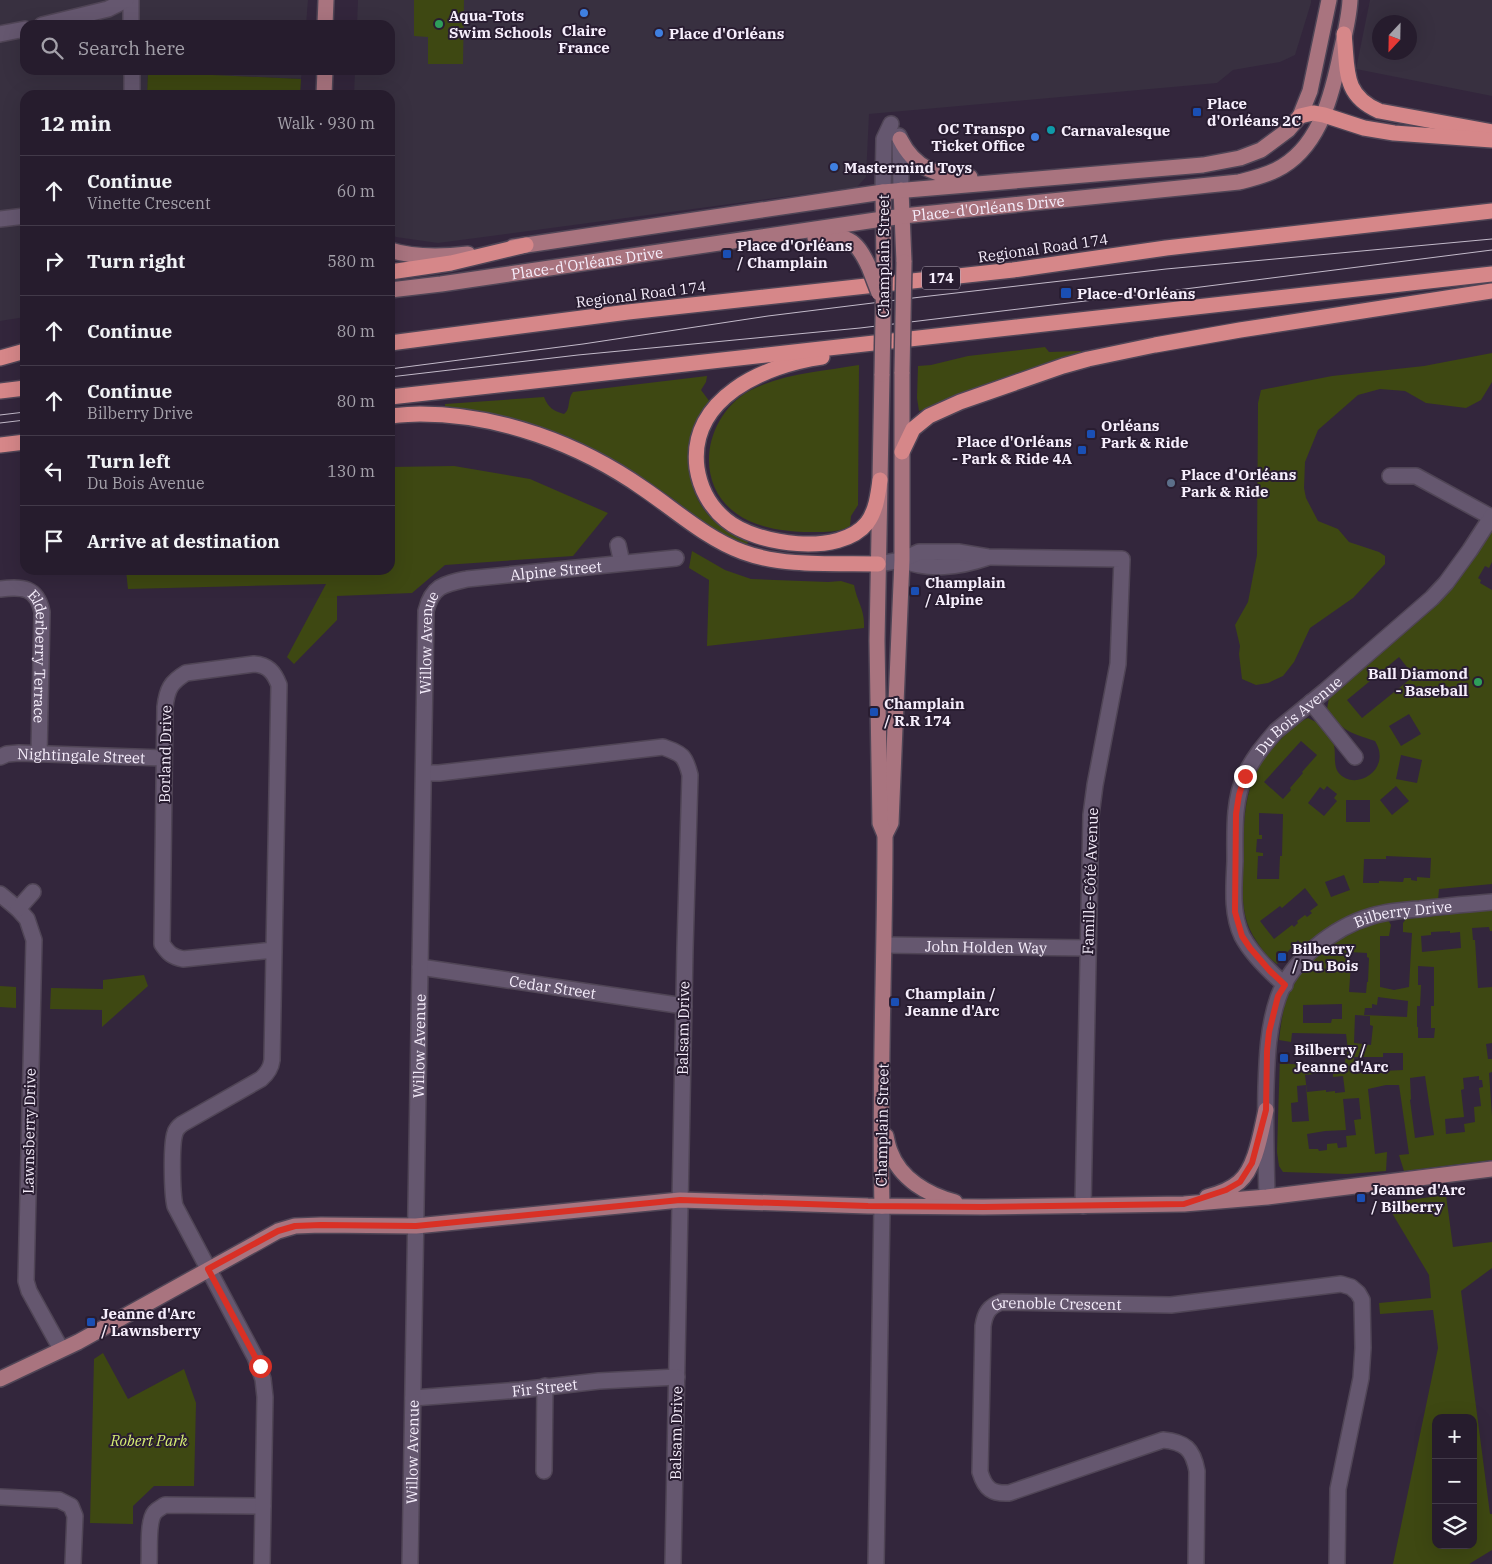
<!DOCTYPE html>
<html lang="en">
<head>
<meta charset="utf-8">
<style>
	:root { --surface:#261c2d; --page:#322939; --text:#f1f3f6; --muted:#a4a1aa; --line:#423a49 }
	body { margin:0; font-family:"IBM Plex Serif",serif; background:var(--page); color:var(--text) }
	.controls { position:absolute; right:15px; bottom:15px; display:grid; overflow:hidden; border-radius:10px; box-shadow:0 5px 20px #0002 }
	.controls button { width:45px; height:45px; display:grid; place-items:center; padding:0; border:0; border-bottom:1px solid var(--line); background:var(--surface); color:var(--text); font:25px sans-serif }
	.compass { position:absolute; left:1372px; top:15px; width:45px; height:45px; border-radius:50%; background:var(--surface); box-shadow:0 5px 20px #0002; rotate:202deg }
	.stop { position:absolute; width:15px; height:15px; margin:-11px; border:4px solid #d93025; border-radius:50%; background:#fff }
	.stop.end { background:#d93025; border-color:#fff; box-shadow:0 1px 5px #0008 }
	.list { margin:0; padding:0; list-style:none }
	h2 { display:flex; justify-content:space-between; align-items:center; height:65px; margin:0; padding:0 20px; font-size:21px }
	h2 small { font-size:16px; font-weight:400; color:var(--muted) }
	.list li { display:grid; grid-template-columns:32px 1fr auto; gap:15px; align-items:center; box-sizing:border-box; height:70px; padding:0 20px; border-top:1px solid var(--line) }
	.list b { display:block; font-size:19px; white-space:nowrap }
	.list p { margin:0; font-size:16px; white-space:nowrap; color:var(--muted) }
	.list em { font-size:16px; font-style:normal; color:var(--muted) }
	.icon { flex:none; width:28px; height:28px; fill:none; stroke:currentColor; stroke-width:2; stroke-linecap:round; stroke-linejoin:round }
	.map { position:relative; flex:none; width:1492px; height:1564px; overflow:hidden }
	.search { position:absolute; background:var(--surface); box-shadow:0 5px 20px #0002; left:20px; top:20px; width:375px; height:55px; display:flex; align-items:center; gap:12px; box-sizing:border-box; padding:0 18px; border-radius:15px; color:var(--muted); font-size:19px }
	.panel { position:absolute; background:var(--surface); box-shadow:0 5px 20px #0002; left:20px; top:90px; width:375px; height:485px; border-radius:15px }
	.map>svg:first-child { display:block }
	.commercial { fill:#383040; fill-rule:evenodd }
	.green { fill:#3e4812; fill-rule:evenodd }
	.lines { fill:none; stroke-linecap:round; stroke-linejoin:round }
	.minor-casing { stroke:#504556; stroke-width:18 }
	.major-casing { stroke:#504556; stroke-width:18 }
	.highway-casing { stroke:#504556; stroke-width:18 }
	.minor { stroke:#65576f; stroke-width:15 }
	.major { stroke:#a9747f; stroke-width:15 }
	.highway { stroke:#d68789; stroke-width:15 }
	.tram { stroke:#c3baca; stroke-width:1 }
	.major-bridge-casing { stroke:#504556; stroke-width:18; stroke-linecap:butt }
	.major-bridge { stroke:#a9747f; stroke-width:15 }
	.route { stroke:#d93025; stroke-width:6 }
	.shop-dot { fill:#3f7fe0; stroke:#291d31; stroke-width:2 }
	.leisure-dot { fill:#2e9e5b; stroke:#291d31; stroke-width:2 }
	.transit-dot { fill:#1a4fb4; stroke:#291d31; stroke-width:2 }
	.culture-dot { fill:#0f9aa8; stroke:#291d31; stroke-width:2 }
	.service-dot { fill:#5c6f8a; stroke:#291d31; stroke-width:2 }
	.labels { text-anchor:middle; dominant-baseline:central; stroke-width:4; stroke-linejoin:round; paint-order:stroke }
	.shield { fill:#291d31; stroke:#b8afbf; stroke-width:1 }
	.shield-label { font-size:14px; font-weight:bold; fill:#f6eefc }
	.poi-label { font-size:15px; font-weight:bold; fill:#f6eefc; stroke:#291d31; text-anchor:start }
	.street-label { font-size:15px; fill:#f6eefc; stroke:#291d31 }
	.park-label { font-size:15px; font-style:italic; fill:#d7f074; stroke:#291d31 }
</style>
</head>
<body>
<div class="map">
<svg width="1492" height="1564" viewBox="0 0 1492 1564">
	<rect width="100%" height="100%" fill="#33263c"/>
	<g class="commercial">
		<path d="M0,0H308L306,25H25V70H302L301,79L148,72L147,95H25V317L0,321Z"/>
		<path d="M358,0H1311V3L1295,55L1280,62L1233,70L1217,83L869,114L866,177L857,187L438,243L396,237L390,233V95H354L355,70H390V25H357Z"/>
		<path d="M1370,0H1492V96L1356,69ZM1380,22H1410V52H1380Z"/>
	</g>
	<g class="green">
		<path d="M414,0H464L463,64H428V37L414,36Z"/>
		<path d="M148,72L301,79L300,95H147Z"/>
		<path d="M1045,347L1049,352L1081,351L1082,355L919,411L917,398L918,366L931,365L968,356Z"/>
		<path d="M1492,353V382L1481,400L1466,408L1426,403L1405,391L1380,389L1358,395L1318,430L1305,462L1304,488L1306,498L1318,521L1338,529L1349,542L1379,552L1385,556V564L1353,598L1310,628L1294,662L1283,676L1268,683L1256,685L1242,679L1239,654L1240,646L1235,625L1248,602L1257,555L1258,403L1261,390L1332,376L1424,366Z"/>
		<path d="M859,365L858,505L851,516L850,526C839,533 823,532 810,532C785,532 757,528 737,514C692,483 705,416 749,391C780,374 824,371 859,365Z"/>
		<path d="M707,376L706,382L701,390L710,402C703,413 696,424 692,436C682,470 694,509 724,529C731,535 740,538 748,542L747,545L714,530L672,498L621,464L573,439L539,426L508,418L445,408V404L544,397C548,407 553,411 564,414C571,409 567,399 573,392Z"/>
		<path d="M454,466L530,479L608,513L573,556L445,565L412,593L337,596V620L294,664L287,657L326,584L128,589L126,570H390V467Z"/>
		<path d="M1492,530V562L1489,568L1485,566L1478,578L1481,580L1480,583L1492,590V884L1439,889L1438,900L1402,904L1360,912L1329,927L1302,946L1298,940L1277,964C1268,958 1263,951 1257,942C1239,916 1243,891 1243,861C1244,812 1243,776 1281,739C1289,730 1296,723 1308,718C1311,720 1315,721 1318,723C1322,726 1332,741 1334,745C1336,754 1333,764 1338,772C1354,793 1393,770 1375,741C1349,732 1343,732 1327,709L1329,698L1431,609L1465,571ZM1399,657L1414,676L1362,718L1347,700ZM1409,714L1421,734L1401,746L1389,726ZM1301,741L1317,755L1302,772L1303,773L1290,788L1291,790L1283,799L1264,782ZM1401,755L1422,760L1417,783L1396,779ZM1327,786L1337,794L1334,798L1337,801L1324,816L1308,803L1320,787L1324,790ZM1396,786L1409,801L1392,815L1380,800ZM1346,800H1370V822H1346ZM1259,813L1283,814L1282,856H1280L1279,879H1257L1258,856H1263V853L1256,852L1257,839H1262V835H1259ZM1386,856L1431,858L1430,878L1417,877V881L1411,880V878H1404L1403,882L1379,881V883H1363L1364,859H1386ZM1344,875L1350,890L1331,897L1325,882ZM1305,888L1318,905L1310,911L1312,913L1307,917L1305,915L1297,921L1298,923L1294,927L1292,925L1274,939L1260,921L1280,906L1282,908Z"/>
		<path d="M692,551L725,570L751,579L828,582L841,581L854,585C857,602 865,609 864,628L707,646L709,580L689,568Z"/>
		<path d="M1492,910V931H1490L1489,927L1472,928L1473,940H1475L1478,988L1492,987V1043L1486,1044L1488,1059H1492V1072L1489,1073L1492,1116V1160L1404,1171L1399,1155L1409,1154L1399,1085H1386L1368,1089L1375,1154L1387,1152L1386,1171L1347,1174L1283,1172L1279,1166L1277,1152L1280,1056L1289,1055V1064L1344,1065L1348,1050L1346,1034L1292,1033L1291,1042L1279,1040C1281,1024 1283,1005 1290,991C1310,952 1348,930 1388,920L1391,925L1389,936H1380V987L1394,990L1409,987L1412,933L1403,932V923L1406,919ZM1450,931V933L1460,932L1461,948L1422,952L1421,936L1431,935V932ZM1350,952L1367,953V957L1369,958L1368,982H1367L1366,993L1349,992L1351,963H1350ZM1418,966L1434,967V1006H1431V1028H1435L1434,1038H1418V1027H1417V1006H1420L1421,985H1418ZM1378,997L1408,1001L1407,1017L1364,1015L1365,1008H1372V1004L1377,1005ZM1342,1004V1019H1332L1331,1023H1303V1005ZM1355,1015L1370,1016V1025L1373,1026L1371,1045L1354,1043ZM1383,1053H1403V1070L1383,1071V1073H1373V1071H1354V1057H1383ZM1323,1073L1324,1074L1333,1073V1077L1343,1076L1345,1092L1335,1093V1091L1326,1092V1090L1307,1092L1305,1075ZM1425,1076L1434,1135L1415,1138L1410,1100L1411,1099L1410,1078ZM1479,1076V1080H1482L1483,1087L1479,1088L1481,1106L1474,1107L1475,1122L1464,1124L1465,1132L1446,1134L1445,1119L1464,1117L1461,1090L1464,1089L1463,1078ZM1306,1085L1309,1121L1292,1122L1291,1103L1298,1102L1297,1086ZM1359,1098L1361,1119L1354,1120L1356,1135L1346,1136L1347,1147L1338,1148L1337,1143L1327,1144V1150L1319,1151L1318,1149H1309L1307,1134L1325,1131L1346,1130L1343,1099Z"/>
		<path d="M144,975L148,986L102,1027V1010L50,1009L51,988L103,989V980Z"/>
		<path d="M0,986L16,987V1008L0,1007Z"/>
		<path d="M1446,1195L1453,1247L1492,1242V1268L1461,1291L1490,1514H1492V1550L1469,1564H1393L1438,1348L1433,1310L1380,1314L1379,1303L1431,1298L1429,1275L1386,1203ZM1436,1418H1473V1545H1436Z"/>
		<path d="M103,1353L128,1399L184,1369L196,1403L194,1486H154L133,1506V1524L90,1523L94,1359Z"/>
	</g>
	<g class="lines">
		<g class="minor-casing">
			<g id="minor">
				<path d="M131,0V25"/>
				<path d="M42,25L108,9L126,0"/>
				<path d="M0,34L25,29"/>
				<path d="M132,70V95"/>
				<path d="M899,136L900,139L901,190"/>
				<path d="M883,192L884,139L891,124"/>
				<path d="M0,219L25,216"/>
				<path d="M1390,476H1416L1491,517"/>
				<path d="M618,545L622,563"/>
				<path d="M902,560C928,571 960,567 986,558"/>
				<path d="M878,564L902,560L919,552H958L988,557L1122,559L1118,664L1095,785L1091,815L1083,1206"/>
				<path id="s1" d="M0,589C22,586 37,587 42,612L39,754"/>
				<path d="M1311,702L1355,757"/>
				<path id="s2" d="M0,757L7,754L19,753L164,758"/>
				<path d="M424,773H439L663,747C682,754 685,755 690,775L685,948L673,1564"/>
				<path d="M0,894L18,909L27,919L34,940L26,1281L29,1291L61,1349"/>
				<path d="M18,909L33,892"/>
				<path id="s3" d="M885,945L1088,948"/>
				<path id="s4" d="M420,967L684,1006"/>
				<path id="s5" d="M1285,985C1269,971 1252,955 1242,936C1231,913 1234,886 1235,861C1235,832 1233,802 1245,775C1253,758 1264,745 1276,731L1325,691L1432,598L1446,583L1470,550L1492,516"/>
				<path id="s6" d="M1267,1197C1266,1160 1265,1124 1266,1087C1267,1057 1268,1027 1278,998C1291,960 1334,927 1372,916C1388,911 1404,910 1420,909C1444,906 1468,904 1492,902"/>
				<path id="s7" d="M413,1398L520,1390L599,1381L677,1377"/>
				<path d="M544,1471L545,1386"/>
				<path d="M0,1497L59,1500L71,1506L75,1516L73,1564"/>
				<path d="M149,1564C150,1551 147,1521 155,1512C158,1509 162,1507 165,1505L263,1506"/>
				<path d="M262,1564L265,1397L263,1379L255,1357L175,1206C172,1193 171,1145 175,1133C176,1129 178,1127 182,1124L261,1079C268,1073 271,1068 272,1060L279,685C274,672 268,665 254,664L186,673C171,682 167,689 165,707L162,944C168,953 172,957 183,959L274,950"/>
				<path id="s8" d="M410,1564L426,611C432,586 444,584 467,579L676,558"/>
				<path d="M876,1564L882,1206"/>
				<path id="s9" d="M1196,1564L1197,1471C1193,1449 1185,1442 1163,1440L1009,1493C992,1494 985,1489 980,1472L983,1326C985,1313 989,1306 1002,1302L1171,1305L1341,1284L1351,1287L1358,1293L1362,1300L1363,1348L1361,1378L1338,1489L1337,1564"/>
			</g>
		</g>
		<g class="major-casing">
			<g id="major">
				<path d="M325,25L326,0"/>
				<path d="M324,95L325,70"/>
				<path d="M900,139C915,169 938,177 970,177"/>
				<path d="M901,190L904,262"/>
				<path d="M883,192L884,265"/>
				<path d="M815,238C847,235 855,237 869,267"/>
				<path d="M513,247L883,192L1203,165L1240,158L1261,150L1288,130L1300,116L1310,91L1329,0"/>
				<path d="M390,250C415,258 442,257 468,254"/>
				<path id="s10" d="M390,290L441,284L903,216L1239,182C1251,179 1264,176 1276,170C1317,150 1330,102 1339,61C1343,41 1349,20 1350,0"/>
				<path d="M885,835L891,823L902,560V372"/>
				<path d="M886,1136C887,1141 888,1146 890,1151C900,1179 928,1195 955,1202"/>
				<path d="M1207,1197C1218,1194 1230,1190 1239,1182C1256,1168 1261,1131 1266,1110"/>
				<path d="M882,1206C879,1082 885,959 885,835L880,823L877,641L882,374"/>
				<path d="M0,1379L78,1342L278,1231L295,1226L321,1225L416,1226L680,1200L868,1206L983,1207L1184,1204L1267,1197L1492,1169"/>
			</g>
		</g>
		<g class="highway-casing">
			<g id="highway">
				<path d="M1344,34C1348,69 1342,95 1379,111L1492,132"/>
				<path d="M1300,116L1313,113L1324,115L1364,128L1394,133L1492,140"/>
				<path d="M390,272L451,263L526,245"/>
				<path d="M390,343L628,312L1013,270L1166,248L1492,211"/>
				<path d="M822,357C765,365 688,398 697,468C700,488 710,507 726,520C756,545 840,557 867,523C876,511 878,495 880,480"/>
				<path d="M0,358L25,351"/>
				<path d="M0,391L25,388"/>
				<path d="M390,397L1492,274"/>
				<path d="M390,416C400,415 410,414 420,414C499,414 580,444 644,489C675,510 707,539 743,552C783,567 835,563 878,564"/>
				<path d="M0,445L25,442"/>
				<path d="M902,452L913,429L929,416L960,402L1063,366L1088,359L1155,345L1240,330L1492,291"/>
			</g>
		</g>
		<use href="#minor" class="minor"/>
		<use href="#major" class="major"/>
		<use href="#highway" class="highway"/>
		<g class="tram">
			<path d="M390,369L583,344L768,316L921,297L1166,269L1492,239"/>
			<path d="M390,377L578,355L860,328L1169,291L1492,250"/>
			<path d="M0,415L25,412"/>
			<path d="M0,423L25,420"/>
		</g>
		<g class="major-bridge-casing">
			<g id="major-bridge">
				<path d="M869,267L879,293"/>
				<path d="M902,372L904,262"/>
				<path d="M882,374L884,265"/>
			</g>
		</g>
		<use href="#major-bridge" class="major-bridge"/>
	</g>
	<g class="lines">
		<path class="route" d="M260,1366L208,1269L278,1231L295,1226L321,1225L416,1226L680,1200L868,1206L983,1207L1184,1204L1226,1190L1240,1182L1252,1163L1266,1110L1267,1051L1269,1032L1278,996L1285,985L1270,971L1250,948L1242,936L1235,912L1236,814L1239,795L1245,776"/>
	</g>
	<g class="shop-dot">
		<circle cx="584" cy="13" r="5"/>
		<circle cx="659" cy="33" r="5"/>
		<circle cx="1035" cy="137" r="5"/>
		<circle cx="834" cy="167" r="5"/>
	</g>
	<g class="leisure-dot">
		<circle cx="439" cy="24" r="5"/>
		<circle cx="1478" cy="682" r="5"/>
	</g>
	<g class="transit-dot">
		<rect x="1192" y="107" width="10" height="10" rx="2.5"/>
		<rect x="722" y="249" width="10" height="10" rx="2.5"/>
		<rect x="1060" y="287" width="12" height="12" rx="2.5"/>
		<rect x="1086" y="429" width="10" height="10" rx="2.5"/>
		<rect x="1077" y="445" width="10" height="10" rx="2.5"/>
		<rect x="910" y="586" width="10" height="10" rx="2.5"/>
		<rect x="869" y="707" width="10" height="10" rx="2.5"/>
		<rect x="1277" y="952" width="10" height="10" rx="2.5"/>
		<rect x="890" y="997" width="10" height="10" rx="2.5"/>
		<rect x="1279" y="1053" width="10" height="10" rx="2.5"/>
		<rect x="1356" y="1193" width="10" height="10" rx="2.5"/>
		<rect x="86" y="1317" width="10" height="10" rx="2.5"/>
	</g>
	<circle class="culture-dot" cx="1051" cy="130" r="5"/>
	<circle class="service-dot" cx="1171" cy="483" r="5"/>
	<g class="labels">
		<rect class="shield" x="922" y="266.5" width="38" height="23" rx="4"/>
		<g class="shield-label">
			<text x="941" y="278">174</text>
		</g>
		<g class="poi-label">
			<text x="449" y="15">Aqua-Tots<tspan x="449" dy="17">Swim Schools</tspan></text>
			<text x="584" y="30" text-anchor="middle">Claire<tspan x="584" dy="17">France</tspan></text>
			<text x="669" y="33">Place d'Orléans</text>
			<text x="1207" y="103">Place<tspan x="1207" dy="17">d'Orléans 2C</tspan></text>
			<text x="1025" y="128" text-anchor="end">OC Transpo<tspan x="1025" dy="17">Ticket Office</tspan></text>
			<text x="1061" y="130">Carnavalesque</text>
			<text x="844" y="167">Mastermind Toys</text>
			<text x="737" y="245">Place d'Orléans<tspan x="737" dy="17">/ Champlain</tspan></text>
			<text x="1077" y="293">Place-d'Orléans</text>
			<text x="1101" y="425">Orléans<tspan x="1101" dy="17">Park &amp; Ride</tspan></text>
			<text x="1072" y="441" text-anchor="end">Place d'Orléans<tspan x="1072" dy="17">- Park &amp; Ride 4A</tspan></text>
			<text x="1181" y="474">Place d'Orléans<tspan x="1181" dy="17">Park &amp; Ride</tspan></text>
			<text x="925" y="582">Champlain<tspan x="925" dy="17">/ Alpine</tspan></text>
			<text x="1468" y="673" text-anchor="end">Ball Diamond<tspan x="1468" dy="17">- Baseball</tspan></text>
			<text x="884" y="703">Champlain<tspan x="884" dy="17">/ R.R 174</tspan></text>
			<text x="1292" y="948">Bilberry<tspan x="1292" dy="17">/ Du Bois</tspan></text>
			<text x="905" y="993">Champlain /<tspan x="905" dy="17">Jeanne d'Arc</tspan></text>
			<text x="1294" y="1049">Bilberry /<tspan x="1294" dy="17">Jeanne d'Arc</tspan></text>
			<text x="1371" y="1189">Jeanne d'Arc<tspan x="1371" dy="17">/ Bilberry</tspan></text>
			<text x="101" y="1313">Jeanne d'Arc<tspan x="101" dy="17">/ Lawnsberry</tspan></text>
		</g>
		<g class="street-label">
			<text stroke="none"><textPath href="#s10" startOffset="604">Place-d'Orléans Drive</textPath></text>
			<text transform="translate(1043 248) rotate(-8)">Regional Road 174</text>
			<text transform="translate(883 256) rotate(-90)">Champlain Street</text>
			<text stroke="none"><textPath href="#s10" startOffset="199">Place-d'Orléans Drive</textPath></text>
			<text transform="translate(641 294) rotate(-7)">Regional Road 174</text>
			<text stroke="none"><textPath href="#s8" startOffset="1099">Alpine Street</textPath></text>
			<text stroke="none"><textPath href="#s8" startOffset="922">Willow Avenue</textPath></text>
			<text stroke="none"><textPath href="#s1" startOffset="99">Elderberry Terrace</textPath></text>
			<text stroke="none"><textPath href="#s5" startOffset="310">Du Bois Avenue</textPath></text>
			<text transform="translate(165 754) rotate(-89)">Borland Drive</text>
			<text stroke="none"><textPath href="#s2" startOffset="82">Nightingale Street</textPath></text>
			<text transform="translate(1090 881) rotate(-88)">Famille-Côté Avenue</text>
			<text stroke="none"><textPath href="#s6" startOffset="360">Bilberry Drive</textPath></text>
			<text stroke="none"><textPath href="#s3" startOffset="101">John Holden Way</textPath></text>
			<text stroke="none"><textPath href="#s4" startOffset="134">Cedar Street</textPath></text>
			<text transform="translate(683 1028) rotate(-89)">Balsam Drive</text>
			<text stroke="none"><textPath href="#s8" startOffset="518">Willow Avenue</textPath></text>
			<text transform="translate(882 1125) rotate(-89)">Champlain Street</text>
			<text transform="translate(29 1131) rotate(-89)">Lawnsberry Drive</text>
			<text stroke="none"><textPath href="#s9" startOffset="580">Grenoble Crescent</textPath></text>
			<text stroke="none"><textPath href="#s7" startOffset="132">Fir Street</textPath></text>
			<text transform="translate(676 1433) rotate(-89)">Balsam Drive</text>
			<text stroke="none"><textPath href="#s8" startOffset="112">Willow Avenue</textPath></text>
		</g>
		<g class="park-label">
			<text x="149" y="1440">Robert Park</text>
		</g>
	</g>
</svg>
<div class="controls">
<button>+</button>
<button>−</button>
<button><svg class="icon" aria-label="layers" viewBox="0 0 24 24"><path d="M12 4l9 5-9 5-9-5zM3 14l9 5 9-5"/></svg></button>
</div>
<svg class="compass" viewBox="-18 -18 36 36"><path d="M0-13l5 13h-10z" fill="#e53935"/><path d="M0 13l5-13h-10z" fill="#a4a1aa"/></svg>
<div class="stop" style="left:260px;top:1366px"></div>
<div class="stop end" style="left:1245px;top:776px"></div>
<div class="search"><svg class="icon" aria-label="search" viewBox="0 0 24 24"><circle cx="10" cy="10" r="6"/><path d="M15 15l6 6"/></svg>Search here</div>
<section class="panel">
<h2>12 min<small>Walk · 930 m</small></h2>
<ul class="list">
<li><svg class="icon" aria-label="ahead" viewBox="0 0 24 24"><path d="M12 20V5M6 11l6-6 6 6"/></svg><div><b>Continue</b><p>Vinette Crescent</p></div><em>60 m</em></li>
<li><svg class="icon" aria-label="right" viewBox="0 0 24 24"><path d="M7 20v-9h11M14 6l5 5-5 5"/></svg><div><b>Turn right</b></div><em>580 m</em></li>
<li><svg class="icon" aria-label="ahead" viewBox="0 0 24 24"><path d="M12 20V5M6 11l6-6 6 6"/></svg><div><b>Continue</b></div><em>80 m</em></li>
<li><svg class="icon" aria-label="ahead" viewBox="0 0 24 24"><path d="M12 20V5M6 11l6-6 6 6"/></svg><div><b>Continue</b><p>Bilberry Drive</p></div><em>80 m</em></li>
<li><svg class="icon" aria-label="left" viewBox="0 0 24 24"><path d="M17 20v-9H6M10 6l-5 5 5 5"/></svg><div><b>Turn left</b><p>Du Bois Avenue</p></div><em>130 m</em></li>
<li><svg class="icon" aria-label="arrive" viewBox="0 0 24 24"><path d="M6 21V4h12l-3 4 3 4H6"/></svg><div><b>Arrive at destination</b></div></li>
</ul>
</section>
</div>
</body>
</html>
